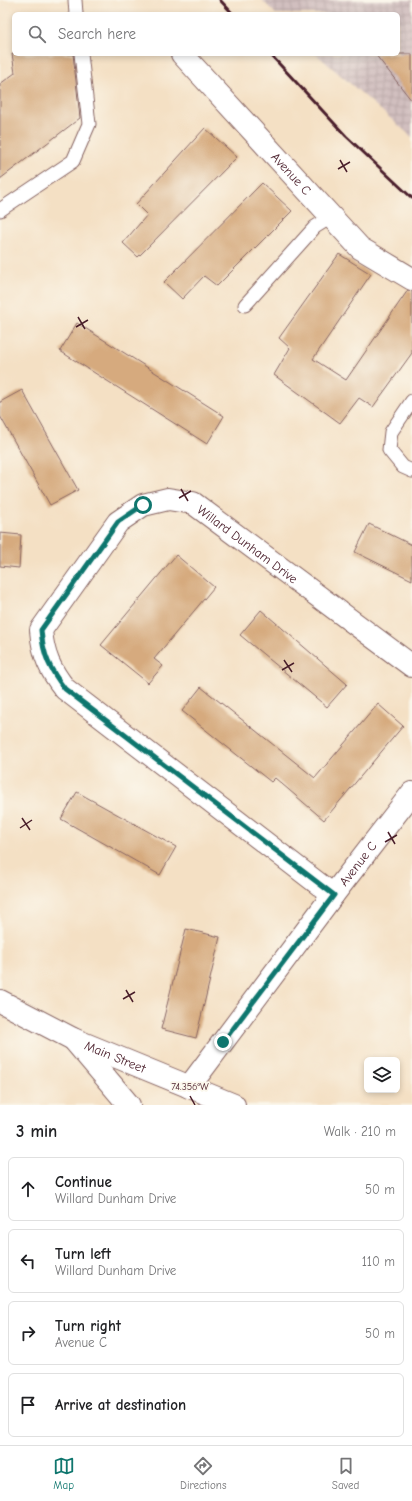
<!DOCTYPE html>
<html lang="en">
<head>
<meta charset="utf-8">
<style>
	:root { --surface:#fff; --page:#f6f6f6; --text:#202124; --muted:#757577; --line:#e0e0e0; --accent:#0f766e }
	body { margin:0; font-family:"Comic Neue",sans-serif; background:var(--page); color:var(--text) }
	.controls { position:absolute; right:12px; bottom:12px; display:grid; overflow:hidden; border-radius:6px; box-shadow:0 2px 6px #0003 }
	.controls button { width:36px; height:36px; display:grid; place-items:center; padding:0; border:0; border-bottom:1px solid var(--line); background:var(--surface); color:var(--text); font:20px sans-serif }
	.stop { position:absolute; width:12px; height:12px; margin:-9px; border:3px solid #0f766e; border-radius:50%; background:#fff }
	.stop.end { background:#0f766e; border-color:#fff; box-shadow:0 1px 4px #0008 }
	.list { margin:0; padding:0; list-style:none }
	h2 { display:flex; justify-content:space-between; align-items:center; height:52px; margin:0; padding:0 16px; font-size:17px }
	h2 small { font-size:13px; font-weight:400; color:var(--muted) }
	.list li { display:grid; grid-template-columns:26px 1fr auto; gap:12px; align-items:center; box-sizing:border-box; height:64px; margin:0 8px 8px; padding:0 8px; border:1px solid var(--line); border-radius:6px }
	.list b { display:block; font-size:15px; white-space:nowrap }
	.list p { margin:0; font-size:13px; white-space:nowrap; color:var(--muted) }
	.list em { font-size:13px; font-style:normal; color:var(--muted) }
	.icon { flex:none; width:22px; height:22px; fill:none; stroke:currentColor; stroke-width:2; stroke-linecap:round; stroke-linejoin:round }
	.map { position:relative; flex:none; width:412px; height:1105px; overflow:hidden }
	.search { position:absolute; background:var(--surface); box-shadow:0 2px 6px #0003; left:12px; right:12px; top:12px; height:44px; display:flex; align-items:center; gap:10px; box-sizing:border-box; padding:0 14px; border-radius:6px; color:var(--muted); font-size:15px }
	.sheet { height:340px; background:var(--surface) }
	nav { display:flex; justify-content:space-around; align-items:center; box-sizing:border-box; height:56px; border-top:1px solid var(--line); background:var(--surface); font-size:11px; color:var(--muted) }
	nav a { display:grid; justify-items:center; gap:2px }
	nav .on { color:var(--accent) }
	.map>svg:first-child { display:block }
	.industrial { fill:url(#industrial-grid) }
	.building { fill:#d6aa7e }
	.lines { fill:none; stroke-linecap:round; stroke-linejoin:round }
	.lane-casing { stroke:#866361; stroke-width:15 }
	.street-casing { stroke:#866361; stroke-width:24 }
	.secondary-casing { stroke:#866361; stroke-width:24 }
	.lane { stroke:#fff; stroke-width:13 }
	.street { stroke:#fff; stroke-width:22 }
	.secondary { stroke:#fff; stroke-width:22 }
	.rail { stroke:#4a1f2b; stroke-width:3 }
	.route { stroke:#0f766e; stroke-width:5 }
	.ticks { fill:none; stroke:#4a1f2b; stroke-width:1.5 }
	.labels { text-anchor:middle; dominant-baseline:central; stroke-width:3.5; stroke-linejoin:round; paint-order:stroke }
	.street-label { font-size:13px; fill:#4a1f2b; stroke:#fbf7ec }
	.ticks-label { font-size:10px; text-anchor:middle; fill:#4a1f2b; stroke:#fbf7ec; stroke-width:3.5; stroke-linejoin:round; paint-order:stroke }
</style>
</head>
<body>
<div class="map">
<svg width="412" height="1105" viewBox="0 0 412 1105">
	<defs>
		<pattern id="industrial-grid" width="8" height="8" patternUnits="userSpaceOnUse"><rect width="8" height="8" fill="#d1bfbf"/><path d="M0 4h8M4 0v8" fill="none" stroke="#b5a4a4"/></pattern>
	</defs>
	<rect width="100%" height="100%" fill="#fbf7ec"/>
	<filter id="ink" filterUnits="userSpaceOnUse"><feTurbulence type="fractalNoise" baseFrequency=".025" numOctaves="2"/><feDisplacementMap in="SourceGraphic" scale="8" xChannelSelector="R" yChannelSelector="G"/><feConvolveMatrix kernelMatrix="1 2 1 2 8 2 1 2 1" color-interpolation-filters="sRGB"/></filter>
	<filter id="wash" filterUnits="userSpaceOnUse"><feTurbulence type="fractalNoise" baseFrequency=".012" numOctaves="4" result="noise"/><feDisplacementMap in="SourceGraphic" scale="16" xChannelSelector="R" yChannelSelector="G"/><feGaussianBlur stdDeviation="0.9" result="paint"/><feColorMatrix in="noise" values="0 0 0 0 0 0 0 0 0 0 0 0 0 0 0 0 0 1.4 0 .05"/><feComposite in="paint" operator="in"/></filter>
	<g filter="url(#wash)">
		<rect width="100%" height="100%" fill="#f4e0c4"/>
		<path class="industrial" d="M262,0H412V137L316,54H398V14H276Z"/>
		<g id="blocks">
			<g class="building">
				<path d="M12,54H73L80,118L0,179V84L15,73Z"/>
				<path d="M375,54H412V101Z"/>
				<path d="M205,128L237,157L138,257L123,243L147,215L136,204Z"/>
				<path d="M262,183L292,211L217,286L204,276L182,299L164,282Z"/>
				<path d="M339,254L371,274L313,359L346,380L408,290L412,291V353L373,407L359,398L340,423L274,375L290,348L279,338Z"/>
				<path d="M77,323L224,416L207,444L60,351Z"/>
				<path d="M22,390L78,490L50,505L0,416V402Z"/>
				<path d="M369,524L412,545V580L355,552Z"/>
				<path d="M0,533L21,535L19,568L0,566Z"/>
				<path d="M176,555L214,587L154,659L163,666L148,683L101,645Z"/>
				<path d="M261,610L347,684L327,707L240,635Z"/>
				<path d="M201,687L315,778L378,704L403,726L324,820L275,778L271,782L182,711Z"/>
				<path d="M77,792L176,847L160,875L61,819Z"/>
				<path d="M186,929L220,937L196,1038L161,1029Z"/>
			</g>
		</g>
	</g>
	<g filter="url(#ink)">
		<use href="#blocks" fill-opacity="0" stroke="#866361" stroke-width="1"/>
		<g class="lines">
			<g class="lane-casing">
				<g id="lane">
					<path d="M75,0L76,14"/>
					<path d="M0,210L73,161L89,124L81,54"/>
					<path d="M245,305L315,227L331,217"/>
					<path d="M412,401L391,432L389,450L403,467L412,471"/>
				</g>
			</g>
			<g class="street-casing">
				<g id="street">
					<path id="s1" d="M182,54L360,248L412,279"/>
					<path id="s2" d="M333,895L65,689C50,670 43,655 41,630L118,522L143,505L168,499L193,503L412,666"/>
					<path d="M73,1039L129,1105"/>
					<path id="s3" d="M189,1087L333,895L412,793"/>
				</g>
			</g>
			<g class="secondary-casing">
				<g id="secondary">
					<path id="s4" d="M0,1001L73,1039L234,1105"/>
				</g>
			</g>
			<use href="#lane" class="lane"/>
			<use href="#street" class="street"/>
			<use href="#secondary" class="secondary"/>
			<g class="rail">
				<path d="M220,0L233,14"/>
				<path d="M270,54L346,136L412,198"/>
			</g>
		</g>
	</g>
	<g class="lines" filter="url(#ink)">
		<path class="route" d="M143,505L118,522L41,630C43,655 50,670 65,689L334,895L223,1042"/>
	</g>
	<path class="ticks" d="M340,160L347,172M338,169L350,162M78,317L85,329M76,327L88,320M181,489L188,501M179,498L191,491M284,660L292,672M282,670L294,663M22,818L30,830M20,828L32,820M388,832L395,844M385,842L397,835M126,990L133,1002M123,999L135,992M190,1096L195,1105"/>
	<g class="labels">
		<g class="street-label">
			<text stroke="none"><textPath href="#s1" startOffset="162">Avenue C</textPath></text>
			<text stroke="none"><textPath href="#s2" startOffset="685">Willard Dunham Drive</textPath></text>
			<text stroke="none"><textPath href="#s3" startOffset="280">Avenue C</textPath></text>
			<text stroke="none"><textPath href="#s4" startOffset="128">Main Street</textPath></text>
		</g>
	</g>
	<g class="ticks-label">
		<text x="190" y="1090">74.356°W</text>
	</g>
</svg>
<div class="controls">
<button><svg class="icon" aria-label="layers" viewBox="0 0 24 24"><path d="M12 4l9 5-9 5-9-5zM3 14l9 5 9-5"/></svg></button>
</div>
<div class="stop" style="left:143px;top:505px"></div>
<div class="stop end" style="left:223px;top:1042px"></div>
<div class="search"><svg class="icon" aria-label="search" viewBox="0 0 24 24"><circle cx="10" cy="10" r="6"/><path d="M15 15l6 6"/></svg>Search here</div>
</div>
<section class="sheet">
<h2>3 min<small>Walk · 210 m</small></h2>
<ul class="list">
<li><svg class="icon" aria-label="ahead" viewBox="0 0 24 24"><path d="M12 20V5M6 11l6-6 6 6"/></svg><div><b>Continue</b><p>Willard Dunham Drive</p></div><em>50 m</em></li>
<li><svg class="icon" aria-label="left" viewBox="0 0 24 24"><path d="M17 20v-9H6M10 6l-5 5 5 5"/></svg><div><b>Turn left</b><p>Willard Dunham Drive</p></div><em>110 m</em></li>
<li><svg class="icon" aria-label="right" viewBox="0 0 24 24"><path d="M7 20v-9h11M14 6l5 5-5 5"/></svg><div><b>Turn right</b><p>Avenue C</p></div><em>50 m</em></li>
<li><svg class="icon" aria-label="arrive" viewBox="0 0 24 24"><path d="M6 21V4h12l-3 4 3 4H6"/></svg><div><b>Arrive at destination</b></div></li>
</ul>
</section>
<nav>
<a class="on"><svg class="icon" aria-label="map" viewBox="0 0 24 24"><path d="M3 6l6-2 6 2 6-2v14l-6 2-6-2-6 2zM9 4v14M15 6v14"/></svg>Map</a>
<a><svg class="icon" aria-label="directions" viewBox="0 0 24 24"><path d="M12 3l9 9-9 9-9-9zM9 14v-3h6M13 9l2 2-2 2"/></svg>Directions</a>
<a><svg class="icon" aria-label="saved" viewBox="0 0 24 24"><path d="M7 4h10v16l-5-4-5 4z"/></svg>Saved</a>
</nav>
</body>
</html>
